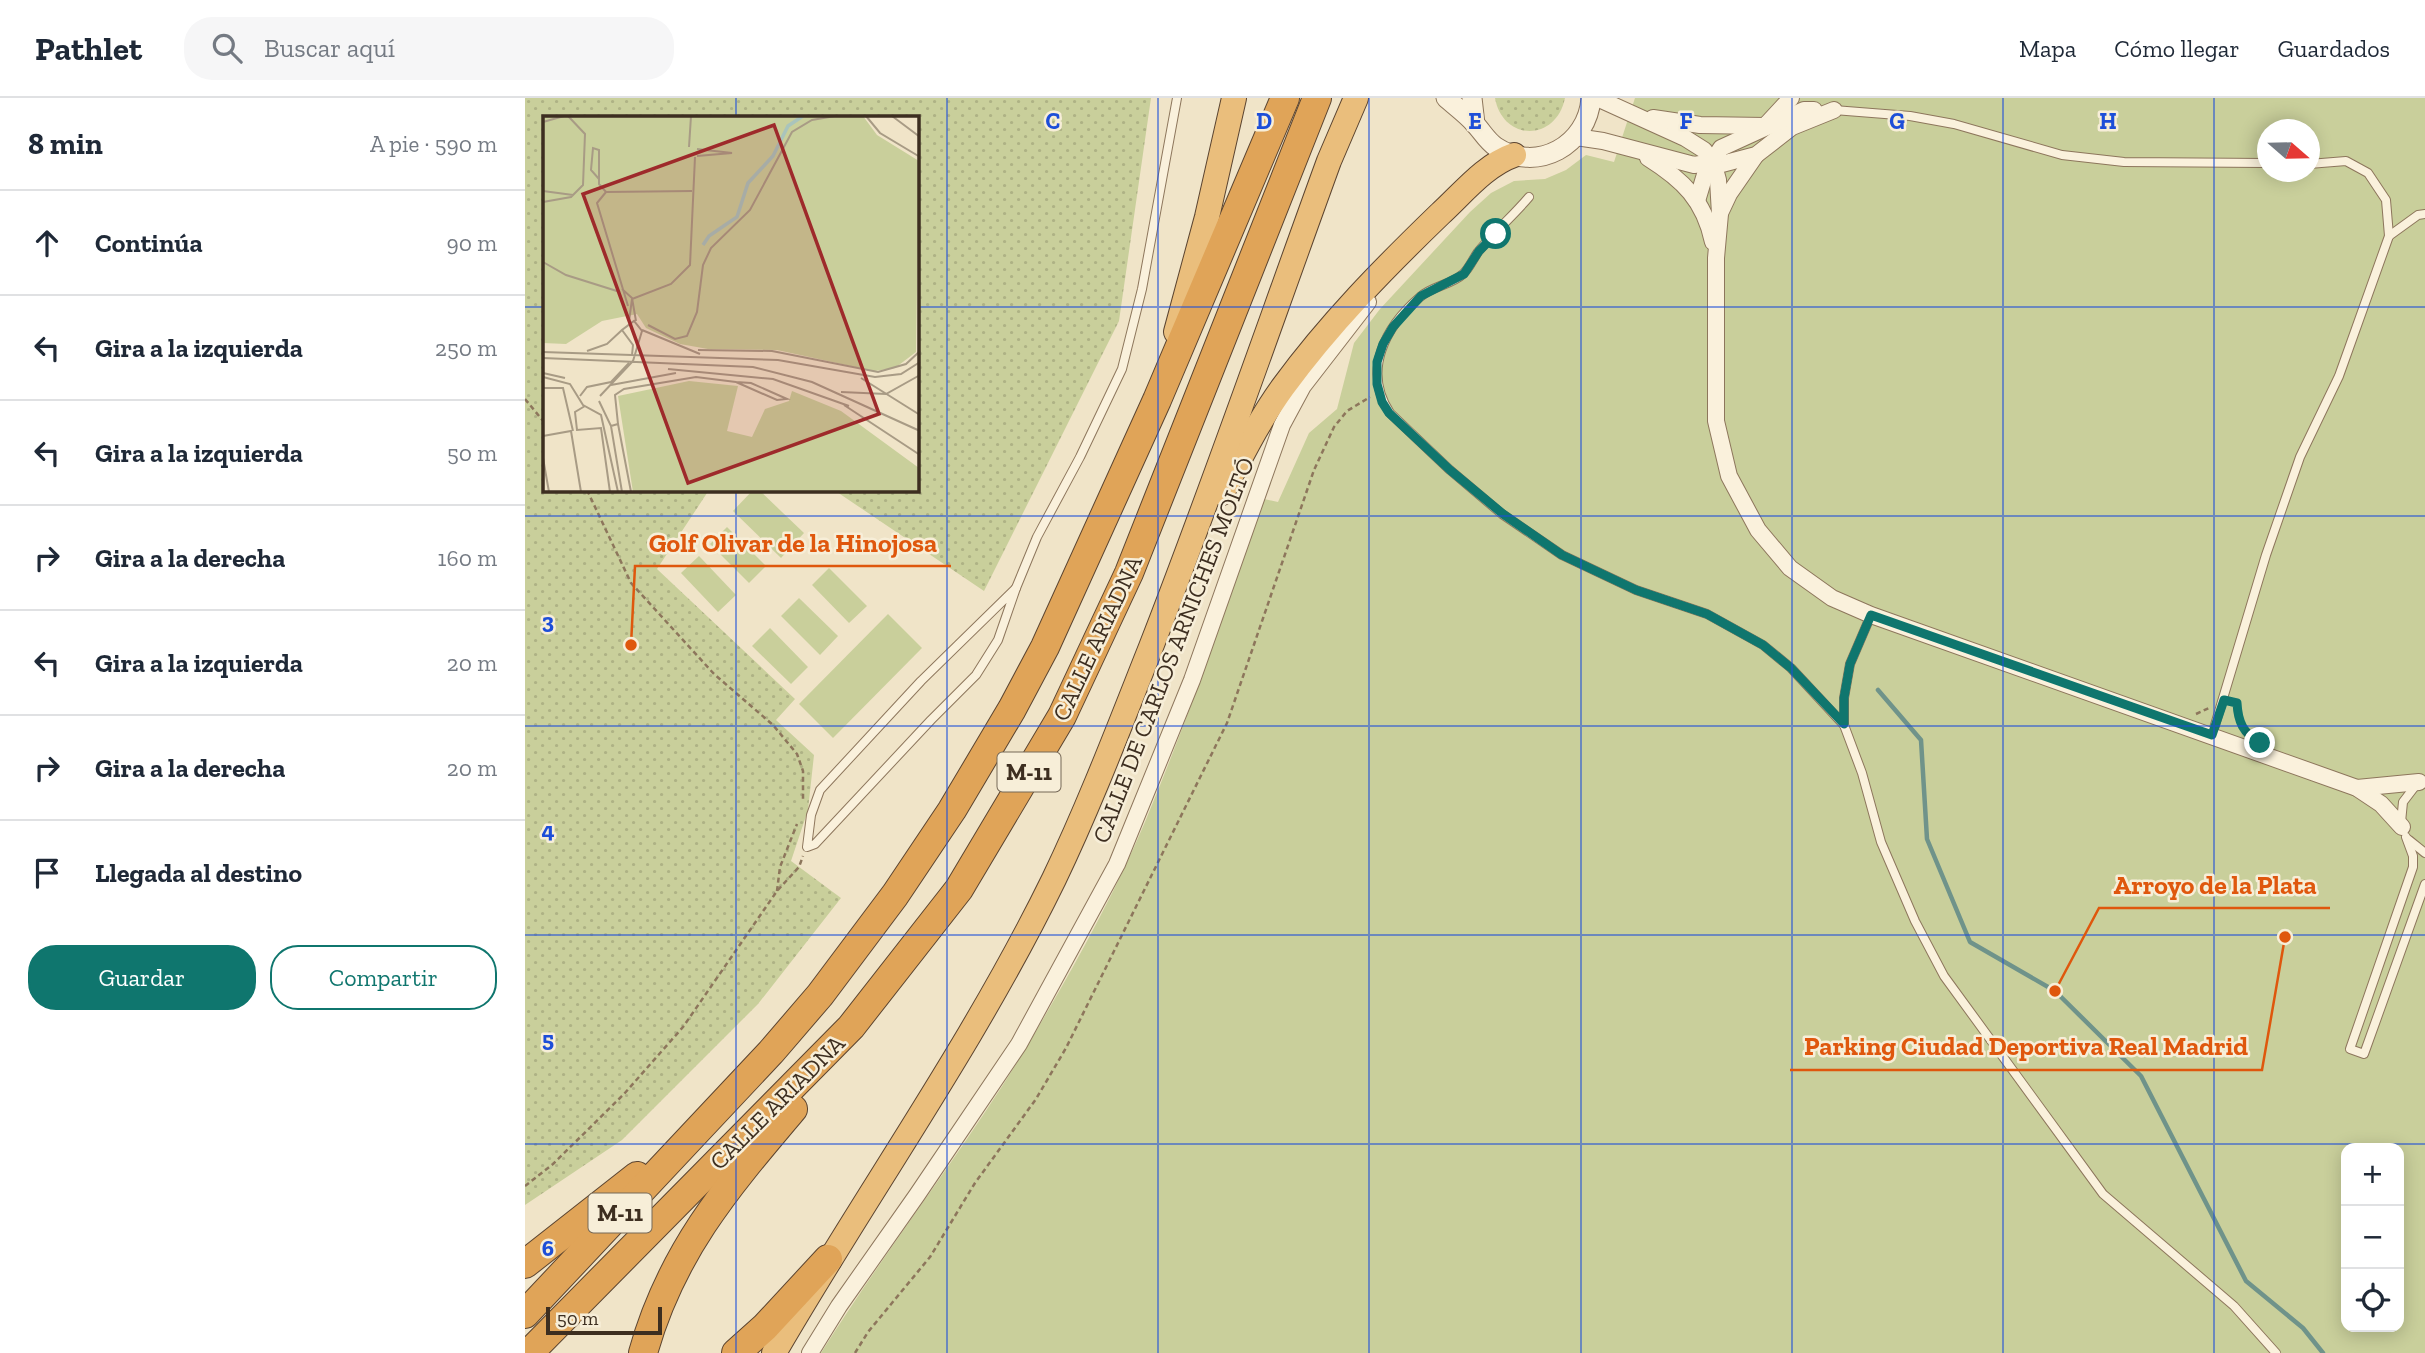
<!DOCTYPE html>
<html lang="es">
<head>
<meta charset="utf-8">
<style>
	:root { --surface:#fff; --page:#f6f6f7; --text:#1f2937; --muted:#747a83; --line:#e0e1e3; --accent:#0f766e }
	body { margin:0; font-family:"Zilla Slab",serif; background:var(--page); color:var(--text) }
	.controls { position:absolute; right:21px; bottom:21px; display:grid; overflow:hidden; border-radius:14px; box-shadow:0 4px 18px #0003 }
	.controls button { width:63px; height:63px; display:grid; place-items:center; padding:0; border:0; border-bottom:2px solid var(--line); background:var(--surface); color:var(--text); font:35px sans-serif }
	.compass { position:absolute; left:1732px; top:21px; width:63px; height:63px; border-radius:50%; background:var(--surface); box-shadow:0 4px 18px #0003; rotate:110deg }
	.scale { position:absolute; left:21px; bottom:18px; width:116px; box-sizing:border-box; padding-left:7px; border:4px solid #3d2e20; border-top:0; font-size:19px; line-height:24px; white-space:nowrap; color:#3d2e20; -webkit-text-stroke:5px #f7eed8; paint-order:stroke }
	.stop { position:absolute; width:21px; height:21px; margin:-16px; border:5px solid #0f766e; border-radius:50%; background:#fff }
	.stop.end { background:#0f766e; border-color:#fff; box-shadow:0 2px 7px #0008 }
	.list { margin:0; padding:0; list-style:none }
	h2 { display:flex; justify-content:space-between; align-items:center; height:91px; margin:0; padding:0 28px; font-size:30px }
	h2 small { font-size:23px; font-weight:400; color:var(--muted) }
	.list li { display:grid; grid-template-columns:46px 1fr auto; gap:21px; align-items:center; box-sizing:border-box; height:105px; padding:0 28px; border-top:2px solid var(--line) }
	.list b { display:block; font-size:26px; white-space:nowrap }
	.list em { font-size:23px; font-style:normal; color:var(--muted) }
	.actions { display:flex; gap:14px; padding:21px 28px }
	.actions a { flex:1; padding:16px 0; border:2px solid var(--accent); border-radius:28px; text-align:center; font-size:24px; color:var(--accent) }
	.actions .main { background:var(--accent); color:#fff }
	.icon { flex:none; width:38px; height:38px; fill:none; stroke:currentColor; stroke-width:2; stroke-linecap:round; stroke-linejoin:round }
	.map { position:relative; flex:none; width:1900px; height:1255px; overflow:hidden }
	header { display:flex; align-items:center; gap:42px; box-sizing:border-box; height:98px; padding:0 35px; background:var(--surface); border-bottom:2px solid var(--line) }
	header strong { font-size:33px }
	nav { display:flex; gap:38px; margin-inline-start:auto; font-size:24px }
	.search { width:490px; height:63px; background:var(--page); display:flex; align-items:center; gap:18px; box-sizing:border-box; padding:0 24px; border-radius:28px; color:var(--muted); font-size:26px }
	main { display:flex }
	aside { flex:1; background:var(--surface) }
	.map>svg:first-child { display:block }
	.grass { fill:url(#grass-dots) }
	.pitch { fill:#c9cf9b; fill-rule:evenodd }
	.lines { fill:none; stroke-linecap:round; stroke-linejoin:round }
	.stream { stroke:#6f938a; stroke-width:4.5 }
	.service-casing { stroke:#8d765c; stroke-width:10 }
	.minor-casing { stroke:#8d765c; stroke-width:18 }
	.tertiary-casing { stroke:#8d765c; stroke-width:21 }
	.trunk-casing { stroke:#5b4430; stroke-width:26 }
	.motorway-casing { stroke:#5b4430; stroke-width:30 }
	.path { stroke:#8d765c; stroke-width:2.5; stroke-dasharray:5 3.5; stroke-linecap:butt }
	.service { stroke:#faf1dc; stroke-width:8 }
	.minor { stroke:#faf1dc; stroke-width:16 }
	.tertiary { stroke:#faf1dc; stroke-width:19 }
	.trunk { stroke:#eabe7c; stroke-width:24 }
	.motorway { stroke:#e0a458; stroke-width:28 }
	.route { stroke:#0f766e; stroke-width:9 }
	.grid { fill:none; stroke:#1d4ed8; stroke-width:2; stroke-opacity:0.55 }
	.labels { text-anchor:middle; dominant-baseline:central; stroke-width:5; stroke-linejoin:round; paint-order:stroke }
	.shield { fill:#f7eed8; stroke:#756857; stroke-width:2 }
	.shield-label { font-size:23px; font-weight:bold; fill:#3d2e20 }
	.street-label { font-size:24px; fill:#3d2e20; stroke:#f7eed8 }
	.inset-river { fill:none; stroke:#a9c4bc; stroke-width:3.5 }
	.inset-road { fill:none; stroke:#a89b85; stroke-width:2 }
	.view { fill:#9e2a2b; fill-opacity:0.15; stroke:#9e2a2b; stroke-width:3.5 }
	.inset-edge { fill:none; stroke:#3d2e20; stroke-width:3.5 }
	.grid-label { font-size:23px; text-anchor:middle; font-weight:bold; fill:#1d4ed8; stroke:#f7eed8; stroke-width:5; stroke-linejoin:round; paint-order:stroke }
	.leader { fill:none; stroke:#df570d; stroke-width:2.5 }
	.callout-dot { fill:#df570d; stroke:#f7eed8; stroke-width:2.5 }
	.callout-label { font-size:26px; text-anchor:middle; font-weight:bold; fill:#df570d; stroke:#f7eed8; stroke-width:5; stroke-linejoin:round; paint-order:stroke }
</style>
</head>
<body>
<header>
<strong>Pathlet</strong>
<div class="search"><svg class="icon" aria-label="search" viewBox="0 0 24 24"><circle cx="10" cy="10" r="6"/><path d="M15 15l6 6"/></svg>Buscar aquí</div>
<nav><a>Mapa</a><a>Cómo llegar</a><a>Guardados</a></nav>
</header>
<main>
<aside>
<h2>8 min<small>A pie · 590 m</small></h2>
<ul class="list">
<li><svg class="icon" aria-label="ahead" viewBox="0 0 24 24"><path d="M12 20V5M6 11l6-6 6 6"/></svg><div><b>Continúa</b></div><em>90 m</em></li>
<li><svg class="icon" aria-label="left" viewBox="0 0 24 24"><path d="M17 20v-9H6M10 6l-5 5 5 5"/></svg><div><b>Gira a la izquierda</b></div><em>250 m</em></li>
<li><svg class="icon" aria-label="left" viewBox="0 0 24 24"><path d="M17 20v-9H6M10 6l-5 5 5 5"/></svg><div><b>Gira a la izquierda</b></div><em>50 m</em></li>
<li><svg class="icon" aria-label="right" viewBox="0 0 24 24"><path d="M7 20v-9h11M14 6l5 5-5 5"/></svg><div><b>Gira a la derecha</b></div><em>160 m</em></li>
<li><svg class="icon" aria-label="left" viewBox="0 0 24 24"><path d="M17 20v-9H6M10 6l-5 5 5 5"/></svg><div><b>Gira a la izquierda</b></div><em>20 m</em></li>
<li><svg class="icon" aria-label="right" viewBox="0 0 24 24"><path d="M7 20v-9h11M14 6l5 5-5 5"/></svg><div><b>Gira a la derecha</b></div><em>20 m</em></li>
<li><svg class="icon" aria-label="arrive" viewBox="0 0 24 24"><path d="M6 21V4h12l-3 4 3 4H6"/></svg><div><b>Llegada al destino</b></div></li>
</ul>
<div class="actions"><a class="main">Guardar</a><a>Compartir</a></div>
</aside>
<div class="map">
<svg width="1900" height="1255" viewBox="0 0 1900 1255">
	<defs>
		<pattern id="grass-dots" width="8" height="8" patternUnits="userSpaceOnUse" patternTransform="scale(1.75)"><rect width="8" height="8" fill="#c9cf9b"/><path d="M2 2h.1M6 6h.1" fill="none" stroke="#aeb285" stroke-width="1.8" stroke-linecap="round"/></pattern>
	</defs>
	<rect width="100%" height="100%" fill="#f0e4c8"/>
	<g class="grass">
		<path d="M0,0H626L594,223L459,493L309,392H392V19H19V392H184L132,471L270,601L251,622L289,657L283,712L266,763L316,800L233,906L97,1042L0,1107Z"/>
		<path d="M970,0H1040C1031,44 978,44 970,0Z"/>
	</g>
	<g class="pitch">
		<path d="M1110,0H1900V1255H296C368,1140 454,1034 521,916C557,854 592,790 620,724C664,618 702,510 739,401L753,404L784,335L812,311L829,245L855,211L945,114L966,95L989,83L1020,81L1041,72L1061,57L1089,64ZM1742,32H1784V74H1742ZM1821,1050H1874V1229H1821Z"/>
		<path d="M228,392H234L279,435L256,460L208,413Z"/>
		<path d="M202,429L241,468L224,485L185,446Z"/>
		<path d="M174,458L211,497L193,514L156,475Z"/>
		<path d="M304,470L342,508L324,525L287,487Z"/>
		<path d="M274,500L313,538L295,557L256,518Z"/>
		<path d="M363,516L397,550L308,640L274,606Z"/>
		<path d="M245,530L283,569L266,586L227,548Z"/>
	</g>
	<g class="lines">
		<path class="stream" d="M1353,592L1396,642L1402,741L1445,844L1530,893L1616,978L1721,1183L1778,1230L1798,1255"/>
		<g class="service-casing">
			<g id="service">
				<path d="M1309,12L1385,18L1429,26L1537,57L1599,64L1742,65"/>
				<path d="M1784,66L1821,63L1843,75L1861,102L1864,138"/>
				<path d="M1004,99C988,118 968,135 953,154C948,161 944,171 938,176C926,187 907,188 895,199C860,229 837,273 865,315L925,372L977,416L1037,457L1111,492L1182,516L1238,547L1266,570L1319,627L1337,675L1356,744L1390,823L1419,878L1578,1096L1709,1208L1751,1255"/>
				<path d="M491,490L473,542L451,577L406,622L290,746L282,749L286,717L295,692L396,583Z"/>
				<path d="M491,490L512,439L555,359L597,271L617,191L652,0"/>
				<path d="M1319,627V600L1325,566L1346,517"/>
				<path d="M1687,637L1741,457L1775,359L1814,278L1864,138L1893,117L1900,116"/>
				<path d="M1876,724L1878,704L1891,687"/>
				<path d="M1881,739L1888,758V769L1825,951L1839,956L1900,786"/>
				<path d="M1884,742L1900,755"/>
			</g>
		</g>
		<g class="minor-casing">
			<g id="minor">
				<path d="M1072,0L1160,40L1179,52L1188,64L1193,82L1195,116L1191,160V323L1204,378L1233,432L1265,470L1307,500L1346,517L1832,690L1856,706L1877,729"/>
				<path d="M1128,20L1175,27L1240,28L1266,0"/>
				<path d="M1051,39L1078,43L1169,67L1188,64L1197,66L1231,57L1267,29L1309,12"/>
				<path d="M1123,60C1158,82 1179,102 1188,144"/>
				<path d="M1172,103L1181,73L1196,50L1279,12H1289"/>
				<path d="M1196,113L1204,96L1231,57"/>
				<path d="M1832,690L1894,684"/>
				<path d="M285,1255L314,1208L392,1097L494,946L592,766L667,582L757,327L778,288L843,204"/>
			</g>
		</g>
		<g class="tertiary-casing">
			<g id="tertiary">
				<path d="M921,0C930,8 941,16 949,25C957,33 961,42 971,49C1012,76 1063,47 1066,0"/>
				<path d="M947,0L950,26"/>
			</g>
		</g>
		<g class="trunk-casing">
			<g id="trunk">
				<path d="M651,234L682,119L709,0"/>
				<path d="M697,395C716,359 734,322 758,289C804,226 859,170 915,116C937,96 960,67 989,57"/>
				<path d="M249,1255C341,1096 448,947 529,781C565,706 595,627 626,549C689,388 745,225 804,63L831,0"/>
			</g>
		</g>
		<g class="motorway-casing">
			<g id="motorway">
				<path d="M0,1166L112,1078"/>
				<path d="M0,1216L246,954L295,897L370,797L427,712L487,611L520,549L632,302L760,0"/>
				<path d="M4,1255L326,929L434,791L537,618L604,475L792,0"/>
				<path d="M118,1255C146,1154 202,1089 268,1011"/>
				<path d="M211,1255L240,1229L303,1161"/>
			</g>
		</g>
		<g class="path">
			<path d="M0,301L19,324"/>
			<path d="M62,392L106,485L189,576L248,627L272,656L278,673V703"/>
			<path d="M1708,604L1712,605L1713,617L1718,631"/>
			<path d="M1671,616L1684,610"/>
			<path d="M252,793L255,769L272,726"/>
			<path d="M0,1088L28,1066L99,996L158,929L252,793L274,769L278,758"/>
			<path d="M330,1255L343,1234L405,1159L450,1085L511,1001L541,950L702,625L789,372L809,329L822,313L845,299"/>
		</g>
		<use href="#service" class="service"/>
		<use href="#minor" class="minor"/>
		<use href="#tertiary" class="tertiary"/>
		<use href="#trunk" class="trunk"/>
		<use href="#motorway" class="motorway"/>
	</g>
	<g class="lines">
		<path class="route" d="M971,136L954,153L939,176L896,198L868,229L858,246L852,264V286L857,304L864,315L925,372L978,416L1037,457L1111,492L1182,516L1238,547L1266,570L1319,626V600L1325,566L1346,517L1687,637L1699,602L1712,605C1713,624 1718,635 1735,645"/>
	</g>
	<path class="grid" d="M211,0V19M422,0V1255M633,0V1255M844,0V1255M1056,0V1255M1267,0V1255M1478,0V1255M1689,0V1255M0,209H19M392,209H1900M211,392V1255M0,418H1900M0,628H1900M0,837H1900M0,1046H1900"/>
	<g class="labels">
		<g class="shield">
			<rect x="472.5" y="654.5" width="63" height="39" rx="5"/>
			<rect x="63.5" y="1095.5" width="63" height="39" rx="5"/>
		</g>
		<g class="shield-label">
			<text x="504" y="674">M-11</text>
			<text x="95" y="1115">M-11</text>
		</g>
		<g class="street-label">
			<text transform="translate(572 540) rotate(-65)">CALLE ARIADNA</text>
			<text transform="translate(648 552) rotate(-69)">CALLE DE CARLOS ARNICHES MOLTÓ</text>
			<text transform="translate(252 1004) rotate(-45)">CALLE ARIADNA</text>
		</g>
	</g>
	<g transform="translate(18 18)">
		<rect width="376" height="376" fill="#f0e4c8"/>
		<path d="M146,265L195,270L184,315L209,321L222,293L246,285L249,275L298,295L376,352V376H90L75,280Z" fill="#c9cf9b"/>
		<path d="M0,0H320L334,19L376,45L373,236L352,252L331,255L234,234L165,233L137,228L103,212L94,198L59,205L23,228L0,227Z" fill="#c9cf9b"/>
		<path class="inset-river" d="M160,129L166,120L194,101L205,67L230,40L245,10L260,0"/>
		<path class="inset-road" d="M323,0L337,17L377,41M349,0L377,21M0,6L21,0M146,31L148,0M154,40L189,37L154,33M56,63L48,54L50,32L56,34V68L63,76L149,75M0,75L30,79M63,76L54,87L85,190M0,86L28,81L40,69L42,18L25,0M0,146L23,159L77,176M79,173L89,182L93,205M86,205L89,183L128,168L147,149L152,41M105,209L132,223L144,220L154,196L160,149L168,132L207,94L249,16L269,4L292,0M99,214L157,238M155,234L229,235L335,256L363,248L377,235M44,235L64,228L79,214M0,236L235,244L332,261L358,258L377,246M0,242L210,251L269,266L377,315M125,253L230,263L306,290M0,257L22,262M0,261L27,268L40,289L58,299L75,376M318,262L377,299M193,266L208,267L244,283L234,284ZM68,269L133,257M0,272H20L30,315M298,276L343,278L377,259M37,280L44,271L68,266L86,247M57,280L90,245L99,215L91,205L79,214L90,229L89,239M56,285L68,310L79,376M301,289L377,339M42,290L32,296L34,314L58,312L67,376M75,308L88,376M68,310L75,308L72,279L81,273L153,261L193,266M0,320L28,315L38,376M0,342L6,376"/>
		<path class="view" d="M231,9L336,298L145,367L40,78Z"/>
		<rect width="376" height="376" class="inset-edge"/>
	</g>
	<g class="grid-label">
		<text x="528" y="31">C</text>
		<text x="739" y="31">D</text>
		<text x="950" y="31">E</text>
		<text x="1161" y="31">F</text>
		<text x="1372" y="31">G</text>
		<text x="1583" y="31">H</text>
		<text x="23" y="531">3</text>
		<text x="23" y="740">4</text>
		<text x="23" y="949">5</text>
		<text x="23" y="1158">6</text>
	</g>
	<path class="leader" d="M106 547L110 468H426M1530 893L1574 810H1805M1760 839L1737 972H1265"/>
	<g class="callout-dot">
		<circle cx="106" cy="547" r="7"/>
		<circle cx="1530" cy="893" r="7"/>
		<circle cx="1760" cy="839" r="7"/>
	</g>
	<g class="callout-label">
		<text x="268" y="454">Golf Olivar de la Hinojosa</text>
		<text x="1690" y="796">Arroyo de la Plata</text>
		<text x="1501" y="957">Parking Ciudad Deportiva Real Madrid</text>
	</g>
</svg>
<div class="controls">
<button>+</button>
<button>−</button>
<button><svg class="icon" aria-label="locate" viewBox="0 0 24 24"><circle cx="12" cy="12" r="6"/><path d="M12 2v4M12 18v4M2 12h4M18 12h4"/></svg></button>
</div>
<svg class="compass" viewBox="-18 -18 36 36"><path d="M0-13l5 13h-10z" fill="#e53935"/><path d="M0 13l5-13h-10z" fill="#747a83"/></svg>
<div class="scale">50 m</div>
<div class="stop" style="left:971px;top:136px"></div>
<div class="stop end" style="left:1735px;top:645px"></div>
</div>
</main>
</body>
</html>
